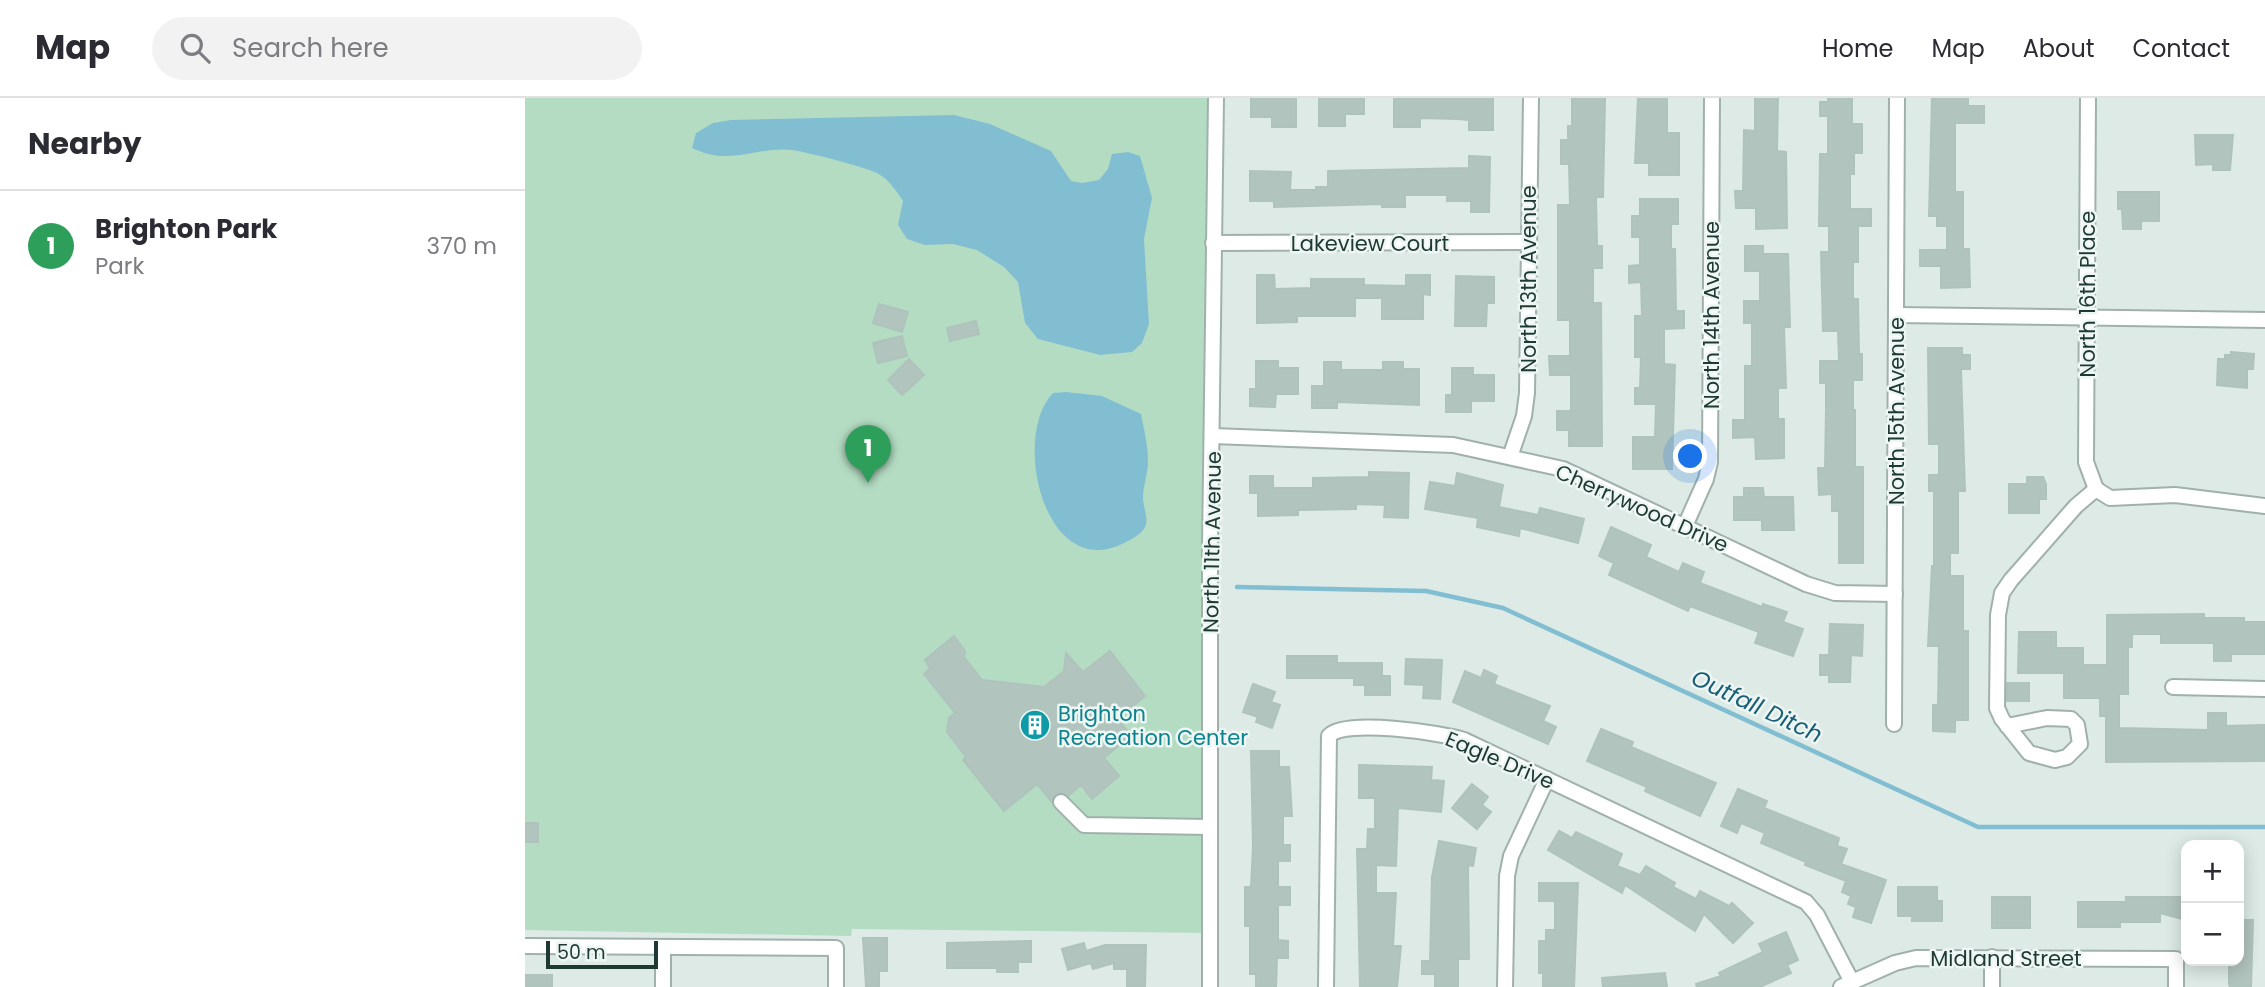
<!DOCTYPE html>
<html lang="en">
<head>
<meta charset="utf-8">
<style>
	:root { --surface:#fff; --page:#f2f2f3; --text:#2b2b33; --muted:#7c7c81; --line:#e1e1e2; --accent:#87543f }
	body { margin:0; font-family:Poppins,sans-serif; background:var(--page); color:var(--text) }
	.controls { position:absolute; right:21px; bottom:21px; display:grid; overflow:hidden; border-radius:14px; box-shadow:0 4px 18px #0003 }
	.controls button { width:63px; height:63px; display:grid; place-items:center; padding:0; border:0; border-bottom:2px solid var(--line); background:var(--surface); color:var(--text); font:35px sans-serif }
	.scale { position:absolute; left:21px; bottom:18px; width:112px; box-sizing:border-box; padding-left:7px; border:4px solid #1e3934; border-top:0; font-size:19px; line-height:24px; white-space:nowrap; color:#1e3934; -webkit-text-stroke:5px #edf6f2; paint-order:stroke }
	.you { position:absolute; left:1166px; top:359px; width:24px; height:24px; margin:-18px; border:5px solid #fff; border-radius:50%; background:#1a73e8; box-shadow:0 0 0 10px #1a73e833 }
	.badge { display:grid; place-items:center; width:46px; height:46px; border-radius:50%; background:var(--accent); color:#fff; font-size:23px; font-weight:700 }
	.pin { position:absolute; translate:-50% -58px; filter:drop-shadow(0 2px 4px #0008) }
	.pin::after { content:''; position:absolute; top:37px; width:24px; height:21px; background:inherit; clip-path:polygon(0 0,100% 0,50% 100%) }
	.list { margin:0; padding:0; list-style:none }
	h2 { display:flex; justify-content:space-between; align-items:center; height:91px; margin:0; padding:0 28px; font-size:30px }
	h2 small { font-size:23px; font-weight:400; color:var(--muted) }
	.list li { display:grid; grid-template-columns:46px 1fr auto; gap:21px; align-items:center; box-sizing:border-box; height:112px; padding:0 28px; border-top:2px solid var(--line) }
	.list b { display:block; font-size:26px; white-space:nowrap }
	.list p { margin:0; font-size:23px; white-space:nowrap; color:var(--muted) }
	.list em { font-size:23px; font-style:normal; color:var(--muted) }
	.icon { flex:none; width:38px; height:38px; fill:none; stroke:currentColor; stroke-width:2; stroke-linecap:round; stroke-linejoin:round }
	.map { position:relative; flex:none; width:1740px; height:889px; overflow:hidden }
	header { display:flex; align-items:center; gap:42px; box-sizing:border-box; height:98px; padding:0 35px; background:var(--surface); border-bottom:2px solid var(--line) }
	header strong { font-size:33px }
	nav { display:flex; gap:38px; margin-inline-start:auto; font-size:24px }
	.search { width:490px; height:63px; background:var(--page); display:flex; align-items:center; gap:18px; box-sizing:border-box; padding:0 24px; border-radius:38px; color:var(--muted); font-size:26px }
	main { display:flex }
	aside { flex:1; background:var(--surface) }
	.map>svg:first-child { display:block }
	.green { fill:#b4dcc3 }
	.water { fill:#82bed2 }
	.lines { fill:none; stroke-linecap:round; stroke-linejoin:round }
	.stream { stroke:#82bed2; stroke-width:4.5 }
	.building { fill:#b2c4be; stroke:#afc3bd; stroke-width:2 }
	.minor-casing { stroke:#a0b1ac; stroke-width:18 }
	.minor { stroke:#fff; stroke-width:14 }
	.labels { text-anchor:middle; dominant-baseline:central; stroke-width:5; stroke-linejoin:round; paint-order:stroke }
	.street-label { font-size:21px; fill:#1e3934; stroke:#edf6f2 }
	.culture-label { font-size:21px; fill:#0d838f; stroke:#edf6f2; text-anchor:start }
	.water-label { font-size:23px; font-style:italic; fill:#175e76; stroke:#edf6f2 }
</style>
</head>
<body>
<header>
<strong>Map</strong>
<div class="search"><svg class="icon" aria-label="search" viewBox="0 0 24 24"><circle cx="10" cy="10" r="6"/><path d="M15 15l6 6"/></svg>Search here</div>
<nav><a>Home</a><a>Map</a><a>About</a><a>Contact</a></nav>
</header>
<main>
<aside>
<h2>Nearby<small></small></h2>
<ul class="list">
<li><span class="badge" style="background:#2e9e5b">1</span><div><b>Brighton Park</b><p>Park</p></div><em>370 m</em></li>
</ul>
</aside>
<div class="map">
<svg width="1740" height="889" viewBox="0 0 1740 889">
	<rect width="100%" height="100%" fill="#ddeae5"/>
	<path class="green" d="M0,0H691L685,835L327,831L326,838L0,832Z"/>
	<g class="water">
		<path d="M429,17L465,26L526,53L546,83L557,85L574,82L583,71L587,56L603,54L615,58L627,100L619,141L624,226L617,245L607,254L575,257L513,241L500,225L493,184L479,169L452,152L428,146L400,147L382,141L373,127L378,103C371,92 363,81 352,75C337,68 285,55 268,52C231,48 206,69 167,50L171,35L188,25L206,22Z"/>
		<path d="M541,294L577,298L616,316C619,331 623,348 623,363C623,376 618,388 618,400C618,408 623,419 621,426C619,436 605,442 597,446C519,483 486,338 528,295Z"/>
	</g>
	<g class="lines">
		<path class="stream" d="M712,489L901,493L978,510L1453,729H1740"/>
	</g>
	<g class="building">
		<path d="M726,0H771V29H747V19H726Z"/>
		<path d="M794,0H839V16H820V28H794Z"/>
		<path d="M869,0H968V32H944V22L933,21L895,20V29H869Z"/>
		<path d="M1047,0H1080L1078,99H1071L1072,148H1077V170H1068V205H1076L1077,348H1044V332H1032V313H1046V277H1025L1024,258H1045V222H1033V107H1045L1044,66H1036V42H1043V28H1047Z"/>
		<path d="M1113,0H1142V35H1154V77H1124V65H1110Z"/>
		<path d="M1230,0H1253L1252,53L1261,54L1262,130L1231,131V110H1211L1210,93H1218L1219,32L1230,33Z"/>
		<path d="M1303,0H1327V26H1337V55H1329V76H1325V111H1346V128H1333V164H1328V201H1333L1334,256H1337V282H1328V312H1330V369H1338V465H1314V413H1307V396L1294,397L1293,370H1300L1301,312V285H1295V263H1314L1313,233H1298L1296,154H1304V128H1294L1295,56H1303V18H1295V4H1303Z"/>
		<path d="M1407,0H1443V8H1459V25H1430V94H1438V151H1444L1445,189L1416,190V168H1395V152H1422V128H1412V118H1404Z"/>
		<path d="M1670,37H1708L1705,72H1688V66L1671,67Z"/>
		<path d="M944,58L965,59L964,114H946V103H922V97H880V109H857V106L749,109V103H725V73L766,74L765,92H791V89H803V73L944,70Z"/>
		<path d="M1593,94H1634V123H1616V131H1598L1597,111H1593Z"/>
		<path d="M1115,101H1153V126H1146V151H1150L1151,213H1159V230L1139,231V266L1150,267L1147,371H1108V339H1130L1131,306H1110V290H1115L1116,259H1110V218H1117L1116,184L1104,185V168L1115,167V139H1107V118H1115Z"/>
		<path d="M1220,148H1238V156H1263L1265,229H1259L1261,290H1253V321H1259V360L1231,361L1230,339L1208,340V322H1220V268H1227V225H1219V203H1235V173H1220Z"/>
		<path d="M732,177H749L750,191L786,190V181H839V187L881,188V177H905V197L898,196V221H857V200H830V218H772V224L732,225Z"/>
		<path d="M931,178L969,179V205H962L961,228H930Z"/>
		<path d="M354,206L383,214L377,234L348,225Z"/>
		<path d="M451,223L454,236L425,243L422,230Z"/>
		<path d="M377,238L382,258L353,265L348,245Z"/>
		<path d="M1403,250H1437V257H1445V271H1436L1440,393H1433V455H1425V478H1438V533H1443V622H1430V634L1408,633V607H1413L1414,548H1403L1407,468H1409V393H1404V377H1414V346H1404Z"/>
		<path d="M1706,254L1729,256L1728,271H1722V290L1692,287L1693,261H1700V257H1706Z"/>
		<path d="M384,261L399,277L377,297L363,282Z"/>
		<path d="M731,263H753V270H773V296H751L750,309L725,308V291H731Z"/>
		<path d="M799,264H816V272H858V264H878V271H894V307L812,304V310H787V288H799Z"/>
		<path d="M927,270H948V277H969V303H946V314H921V297H927Z"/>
		<path d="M844,374L884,375L883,420L859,419L860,407L831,406V411L773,412V417L733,418V395H725V378H748V390H788V380L844,379Z"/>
		<path d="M932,375L978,387L974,409L1013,417L1015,410L1059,421L1053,445L995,430L994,438L952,429L953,420L900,411L905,384L930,388Z"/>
		<path d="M1502,379H1518L1521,386V401H1514V415H1484V386H1502Z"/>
		<path d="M1219,390H1238L1239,399H1268L1269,432H1237V422H1209V399H1219Z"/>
		<path d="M1086,429L1126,447L1121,459L1154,474L1158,465L1179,474L1175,485L1237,509L1238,506L1262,514L1258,524L1278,531L1268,558L1230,545L1234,534L1165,508L1163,513L1084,477L1089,465L1074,458Z"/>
		<path d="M1679,516V520H1719V524H1740V556H1706V563H1689V545H1636V536H1607V549H1603V596H1594V630L1683,632V615H1701V628L1740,627V663L1581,664V618H1575V600H1539V575H1493L1494,534H1531V550H1558V567H1582V517Z"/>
		<path d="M1305,526L1338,527L1337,558L1326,557L1325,584H1304V577H1295V557H1304Z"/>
		<path d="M429,538L440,553L439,559L457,582L519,589L539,573L541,555L558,574L585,553L620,598L592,621L606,637L579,660L594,678L567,701L556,687L543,698L533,695L527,704L512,686L479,713L438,662L441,659L422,634L424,620L430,615L399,576L405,570L400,562Z"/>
		<path d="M762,558H812V565H857V578H865V597H840V587H829V580H762Z"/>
		<path d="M881,561L917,562L915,601L898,600L899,587L880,586Z"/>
		<path d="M959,572L972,578L969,586L1025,608L1018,623L1031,629L1023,646L928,604L940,573L956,580Z"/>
		<rect x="1482" y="585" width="22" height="18"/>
		<path d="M728,586L750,594L746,604L755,607L747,630L731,624L733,619L718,614Z"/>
		<path d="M1076,631L1108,644L1106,649L1191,685L1175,718L1120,693L1122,689L1062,663Z"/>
		<path d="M726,653H754V669H764L767,718H758V747H765V763H753V789H765V807H753V842L763,843V860H752L751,889H731V876H725V828H720V789H726L728,747Z"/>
		<path d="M834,667L907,669L906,682L919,683L916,714L873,710L871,768L851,767V795H871L868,848H876L872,889H835L832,751H842L843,731H850V700H834Z"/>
		<path d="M947,686L963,699L957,707L966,714L952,731L927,710Z"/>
		<path d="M1213,691L1242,703L1239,710L1314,740L1312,748L1322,751L1316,766L1361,782L1346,825L1328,819L1331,809L1323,806L1326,798L1317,794L1321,783L1280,767L1281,764L1236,745L1240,735L1216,725L1212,735L1196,728Z"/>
		<rect x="0" y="725" width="13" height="19"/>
		<path d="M1034,733L1047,740L1051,734L1097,756L1092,768L1115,777L1121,768L1150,785L1148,789L1171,801L1175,793L1204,808L1207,805L1228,825L1208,845L1179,816L1170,833L1100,787L1097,795L1023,752Z"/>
		<path d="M914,743L951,750L948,768L943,767L944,861H933V889H910V876H897V863H905L907,779Z"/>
		<path d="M1014,785H1053L1049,889H1018V875H1014V843H1021V832H1030V803H1014Z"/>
		<path d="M1373,789H1412V803H1417V823H1387V818H1373Z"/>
		<rect x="1467" y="799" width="38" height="31"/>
		<path d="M1601,799H1661V822L1635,815V824H1595V829H1553V804H1601Z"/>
		<path d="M1714,822H1728L1726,889H1705L1704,886V863H1714Z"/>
		<path d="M1261,834L1273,862L1262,867L1266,875L1235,889H1172L1171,886L1196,878L1194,875L1238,854L1234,846Z"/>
		<path d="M338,840H362V873H354V889H341Z"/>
		<path d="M506,843V864H493V874H472V870H422V845Z"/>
		<path d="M559,845L561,853L580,847H621L620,889H602V871H589V865L568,871L566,865L543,872L537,851Z"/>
		<path d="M1140,875L1142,889H1078L1077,880Z"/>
		<rect x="0" y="877" width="27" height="12"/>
	</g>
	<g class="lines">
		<g class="minor-casing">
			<g id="minor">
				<path d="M1563,0L1561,364L1571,391"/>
				<path d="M688,145L1002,144"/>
				<path d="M1371,217L1740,222"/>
				<path d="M688,338L928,347L1038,371L1281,486L1310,495L1370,496"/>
				<path d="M985,359L999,318L1002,295L1006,0"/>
				<path d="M1571,391L1585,400L1650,397L1740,408"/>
				<path d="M1160,428L1181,381L1185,364L1187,0"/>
				<path d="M1648,589L1740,591"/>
				<path d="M1369,626L1372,0"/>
				<path d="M1482,628L1522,620L1546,621L1552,627L1555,646L1542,659L1530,662L1504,655L1477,621L1472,610L1473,517L1477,495L1486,482L1551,408L1571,391"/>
				<path d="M536,704L559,727L685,729"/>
				<path d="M0,848L311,850V889"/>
				<path d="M138,889V850"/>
				<path d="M685,889V448L691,0"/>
				<path d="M801,889L804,638C819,620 917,635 939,642L1281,804L1292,817L1327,884"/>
				<path d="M980,889L982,778L986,758L1022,681"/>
				<path d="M1316,889L1370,865L1391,860L1651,861V889"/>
				<path d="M1467,889V859"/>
			</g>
		</g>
		<use href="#minor" class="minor"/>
	</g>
	<defs>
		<g id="building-disc" transform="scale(1.575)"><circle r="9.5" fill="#0f9aa8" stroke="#edf6f2"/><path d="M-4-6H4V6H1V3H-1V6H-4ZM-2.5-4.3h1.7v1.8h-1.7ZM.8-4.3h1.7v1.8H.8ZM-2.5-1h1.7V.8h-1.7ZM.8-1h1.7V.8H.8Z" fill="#fff"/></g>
	</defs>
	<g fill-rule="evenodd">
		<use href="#building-disc" x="510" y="627"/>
	</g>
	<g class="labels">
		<g class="street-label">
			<text x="845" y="145">Lakeview Court</text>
			<text transform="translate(1003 181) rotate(-90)">North 13th Avenue</text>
			<text transform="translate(1562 196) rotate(-90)">North 16th Place</text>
			<text transform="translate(1186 217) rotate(-90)">North 14th Avenue</text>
			<text transform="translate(1371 313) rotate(-90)">North 15th Avenue</text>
			<text transform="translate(1117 410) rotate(24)">Cherrywood Drive</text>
			<text transform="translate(687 444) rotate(-89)">North 11th Avenue</text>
			<text transform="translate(975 662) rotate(23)">Eagle Drive</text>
			<text x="1481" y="860">Midland Street</text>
		</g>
		<g class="culture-label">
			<text x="533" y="615">Brighton<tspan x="533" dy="24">Recreation Center</tspan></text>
		</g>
		<g class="water-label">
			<text transform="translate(1232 608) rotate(25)">Outfall Ditch</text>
		</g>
	</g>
</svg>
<div class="controls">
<button>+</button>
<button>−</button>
</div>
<div class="scale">50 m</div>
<div class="you"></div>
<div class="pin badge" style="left:343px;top:385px;background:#2e9e5b">1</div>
</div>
</main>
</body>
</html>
